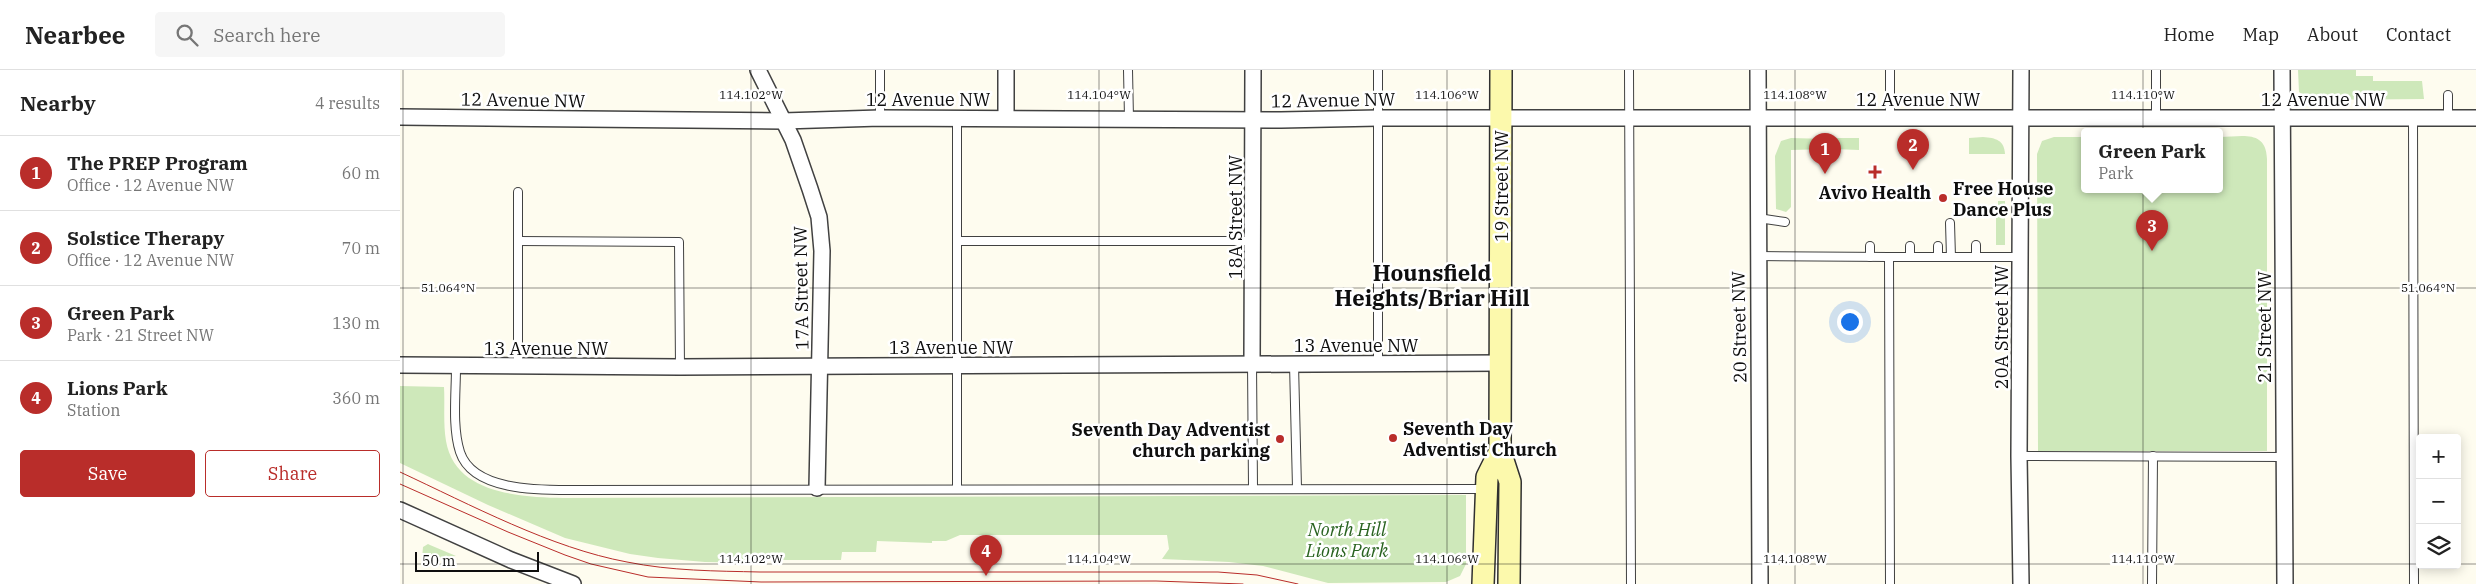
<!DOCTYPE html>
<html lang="en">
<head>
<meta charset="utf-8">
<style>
	:root { --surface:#fff; --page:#f6f6f6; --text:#222; --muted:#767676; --line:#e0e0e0; --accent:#b92d2a }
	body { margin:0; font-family:"IBM Plex Serif",serif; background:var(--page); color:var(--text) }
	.controls { position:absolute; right:15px; bottom:15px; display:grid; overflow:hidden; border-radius:5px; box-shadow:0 2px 12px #0003 }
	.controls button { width:45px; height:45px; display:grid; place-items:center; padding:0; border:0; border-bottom:1px solid var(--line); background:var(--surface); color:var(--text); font:25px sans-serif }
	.scale { position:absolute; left:15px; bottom:12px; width:124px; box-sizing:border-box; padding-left:5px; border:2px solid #0e0e0e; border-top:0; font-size:14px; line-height:18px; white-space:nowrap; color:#0e0e0e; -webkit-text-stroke:4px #fff; paint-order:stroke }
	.you { position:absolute; left:1449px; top:251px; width:18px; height:18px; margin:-12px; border:4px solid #fff; border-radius:50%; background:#1a73e8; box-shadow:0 0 0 8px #1a73e833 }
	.badge { display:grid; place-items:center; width:32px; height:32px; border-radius:50%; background:var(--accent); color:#fff; font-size:16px; font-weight:700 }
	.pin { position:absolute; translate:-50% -41px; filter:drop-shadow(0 1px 2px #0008) }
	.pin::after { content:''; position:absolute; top:26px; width:18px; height:15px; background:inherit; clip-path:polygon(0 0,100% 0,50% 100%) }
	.popup { position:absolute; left:1681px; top:58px; width:142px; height:65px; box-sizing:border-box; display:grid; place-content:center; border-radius:5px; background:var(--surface); filter:drop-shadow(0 1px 4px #0005); font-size:16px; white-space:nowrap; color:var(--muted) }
	.popup b { font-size:19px; color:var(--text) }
	.popup::after { content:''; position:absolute; left:50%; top:100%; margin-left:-10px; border:10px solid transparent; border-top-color:var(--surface) }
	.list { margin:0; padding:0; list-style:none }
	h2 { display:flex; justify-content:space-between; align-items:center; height:65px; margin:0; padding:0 20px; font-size:21px }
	h2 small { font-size:16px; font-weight:400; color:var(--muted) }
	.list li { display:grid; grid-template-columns:32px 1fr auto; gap:15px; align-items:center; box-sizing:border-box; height:75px; padding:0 20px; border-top:1px solid var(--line) }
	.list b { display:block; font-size:19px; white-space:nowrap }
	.list p { margin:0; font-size:16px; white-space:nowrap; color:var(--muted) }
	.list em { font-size:16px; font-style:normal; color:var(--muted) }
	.actions { display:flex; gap:10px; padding:15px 20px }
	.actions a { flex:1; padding:11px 0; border:1px solid var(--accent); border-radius:5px; text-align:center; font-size:18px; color:var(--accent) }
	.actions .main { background:var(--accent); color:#fff }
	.icon { flex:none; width:28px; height:28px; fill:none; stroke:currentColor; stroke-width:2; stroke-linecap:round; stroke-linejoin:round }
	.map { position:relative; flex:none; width:2076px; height:514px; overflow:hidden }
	header { display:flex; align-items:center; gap:30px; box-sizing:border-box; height:70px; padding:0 25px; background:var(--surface); border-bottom:1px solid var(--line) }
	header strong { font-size:24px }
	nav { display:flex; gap:28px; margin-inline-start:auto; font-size:18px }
	.search { width:350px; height:45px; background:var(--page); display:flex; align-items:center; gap:12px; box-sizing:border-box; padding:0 18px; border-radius:5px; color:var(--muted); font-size:19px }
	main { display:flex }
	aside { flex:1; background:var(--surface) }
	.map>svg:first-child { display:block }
	.green { fill:#cee8ba }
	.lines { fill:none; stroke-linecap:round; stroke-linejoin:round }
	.lane-casing { stroke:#414141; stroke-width:10 }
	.street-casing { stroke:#414141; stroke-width:18 }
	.secondary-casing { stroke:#303030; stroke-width:24 }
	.lane { stroke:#fff; stroke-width:8 }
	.street { stroke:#fff; stroke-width:15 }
	.secondary { stroke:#fcf9ac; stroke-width:21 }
	.tram { stroke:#b92d2a; stroke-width:1 }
	.ticks { fill:none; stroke:#0e0e0e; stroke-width:1; stroke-opacity:0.45 }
	.poi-dot { fill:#b92d2a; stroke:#fff; stroke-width:2 }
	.labels { text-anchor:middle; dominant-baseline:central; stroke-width:5; stroke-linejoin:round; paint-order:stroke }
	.street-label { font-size:18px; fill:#0e0e0e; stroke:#fff }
	.poi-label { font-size:18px; font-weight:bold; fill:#0e0e0e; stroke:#fff; text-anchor:start }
	.park-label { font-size:18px; font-style:italic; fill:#296320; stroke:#fff }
	.district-label { font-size:22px; font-weight:bold; fill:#0e0e0e; stroke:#fff }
	.ticks-label { font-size:12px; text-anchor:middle; fill:#0e0e0e; stroke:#fff; stroke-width:5; stroke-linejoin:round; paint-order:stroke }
</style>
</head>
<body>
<header>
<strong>Nearbee</strong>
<div class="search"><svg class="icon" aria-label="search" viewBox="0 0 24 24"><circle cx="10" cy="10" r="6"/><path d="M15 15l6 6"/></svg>Search here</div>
<nav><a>Home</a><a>Map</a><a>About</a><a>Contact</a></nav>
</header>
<main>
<aside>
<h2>Nearby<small>4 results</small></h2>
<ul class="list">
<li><span class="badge">1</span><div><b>The PREP Program</b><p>Office · 12 Avenue NW</p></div><em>60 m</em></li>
<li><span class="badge">2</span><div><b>Solstice Therapy</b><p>Office · 12 Avenue NW</p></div><em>70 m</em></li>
<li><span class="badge">3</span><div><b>Green Park</b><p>Park · 21 Street NW</p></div><em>130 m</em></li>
<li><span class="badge">4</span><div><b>Lions Park</b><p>Station</p></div><em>360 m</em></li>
</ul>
<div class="actions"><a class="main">Save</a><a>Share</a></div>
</aside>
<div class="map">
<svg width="2076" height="514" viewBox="0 0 2076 514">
	<rect width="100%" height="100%" fill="#fefcef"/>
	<g class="green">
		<path d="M1898,0H1956V6H1973V11H2022L2024,29L1911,30L1899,22Z"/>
		<path d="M1583,67C1596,68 1604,70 1605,84H1569V68Z"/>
		<path d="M1654,67H1684V120H1820V67C1841,67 1866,59 1867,89V381H1638L1637,84L1642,71Z"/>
		<path d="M1391,68L1429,69V79L1391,80V137L1386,142L1376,139L1375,86L1381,71Z"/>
		<path d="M1433,68H1459V80L1433,79Z"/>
		<path d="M1598,131H1605V175H1596V141H1598Z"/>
		<path d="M0,316L44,317C45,334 43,354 46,371C55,424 120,427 163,428L1066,425V494L1060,506L1046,512L928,513L863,496L829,492L762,489L769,479L767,465H560L546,471H532V473L477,471L476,482H442L441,490H364V493L305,492L258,488L230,484L165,468L88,435L0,393Z"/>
		<path d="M28,474L30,475L56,486L22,489L23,477Z"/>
	</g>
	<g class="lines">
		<g class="lane-casing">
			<g id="lane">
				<path d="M480,0V48"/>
				<path d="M728,0L729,48"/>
				<path d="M1229,0L1231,514"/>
				<path d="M1490,0V47"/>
				<path d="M1756,0V49"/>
				<path d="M2048,25V47"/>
				<path d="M2013,47L2014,514"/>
				<path d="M557,48V419"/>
				<path d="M1358,148L1385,152"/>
				<path d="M1550,153L1551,187"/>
				<path d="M118,171L279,172L280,297"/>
				<path d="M557,171H853"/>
				<path d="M1576,175V187"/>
				<path d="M1470,176V187"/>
				<path d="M1510,176V187"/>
				<path d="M1538,176V187"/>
				<path d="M1357,186L1489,187L1490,514"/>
				<path d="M1489,187H1620"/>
				<path d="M852,293L853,418"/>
				<path d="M894,294L897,418"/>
				<path d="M978,294V0"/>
				<path d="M56,297C56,324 52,357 60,382C73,422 142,420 175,420L1084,419"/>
				<path d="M118,297V122"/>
				<path d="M1619,386L1883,387"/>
				<path d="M1752,514L1753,386"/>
			</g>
		</g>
		<g class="street-casing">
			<g id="street">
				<path d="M358,0L393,70L410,119L419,147L422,181L417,418"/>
				<path d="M1358,0L1360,514"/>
				<path d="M1621,0L1619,386L1621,514"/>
				<path d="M1882,0L1885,514"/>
				<path d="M0,47L383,51L480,48L881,50L978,48H2076"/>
				<path d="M606,47V0"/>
				<path d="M852,293L853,0"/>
				<path d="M0,295L280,297L1101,293"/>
				<path d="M0,440L111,490L173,514"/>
			</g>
		</g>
		<g class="secondary-casing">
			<g id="secondary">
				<path d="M1101,0L1100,381L1110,412L1109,514"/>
				<path d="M1083,514L1087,407L1100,381"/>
			</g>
		</g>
		<use href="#lane" class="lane"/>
		<use href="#street" class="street"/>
		<use href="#secondary" class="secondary"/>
		<g class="tram">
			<path d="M0,402C71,435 151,478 227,492C271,501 316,501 360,502H818L857,505L898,514"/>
			<path d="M0,414L108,462L165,485L191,494L248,507L361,512L756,511L843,514"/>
		</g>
	</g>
	<path class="ticks" d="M3,0V514M351,0V514M699,0V514M1047,0V514M1395,0V514M1743,0V514M0,218H2076M0,494H2020M2057,494H2076"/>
	<g class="poi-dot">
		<path d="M1472.5 94.5h5v5h5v5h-5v5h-5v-5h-5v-5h5z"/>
		<circle cx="1543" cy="128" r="5"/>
		<circle cx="993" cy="368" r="5"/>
		<circle cx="880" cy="369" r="5"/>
	</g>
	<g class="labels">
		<g class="street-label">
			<text x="528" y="29">12 Avenue NW</text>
			<text x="1518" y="29">12 Avenue NW</text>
			<text x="1923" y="29">12 Avenue NW</text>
			<text transform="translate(123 30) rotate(1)">12 Avenue NW</text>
			<text transform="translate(933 30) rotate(-1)">12 Avenue NW</text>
			<text transform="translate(1101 116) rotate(-90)">19 Street NW</text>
			<text transform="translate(835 147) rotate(-90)">18A Street NW</text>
			<text transform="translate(401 218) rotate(-91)">17A Street NW</text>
			<text transform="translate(1339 257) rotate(-91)">20 Street NW</text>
			<text transform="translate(1601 257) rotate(-90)">20A Street NW</text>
			<text transform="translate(1864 257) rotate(-90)">21 Street NW</text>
			<text x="956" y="275">13 Avenue NW</text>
			<text x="551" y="277">13 Avenue NW</text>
			<text x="146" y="278">13 Avenue NW</text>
		</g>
		<g class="poi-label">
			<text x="1553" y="118">Free House<tspan x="1553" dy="21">Dance Plus</tspan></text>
			<text x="1475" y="122" text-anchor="middle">Avivo Health</text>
			<text x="1003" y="358">Seventh Day<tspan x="1003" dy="21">Adventist Church</tspan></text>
			<text x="870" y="359" text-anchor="end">Seventh Day Adventist<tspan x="870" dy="21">church parking</tspan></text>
		</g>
		<g class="park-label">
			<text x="947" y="459">North Hill<tspan x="947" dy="21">Lions Park</tspan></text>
		</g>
		<g class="district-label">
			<text x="1032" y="202">Hounsfield<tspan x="1032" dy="25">Heights/Briar Hill</tspan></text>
		</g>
	</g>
	<g class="ticks-label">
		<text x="351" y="29">114.102°W</text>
		<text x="699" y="29">114.104°W</text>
		<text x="1047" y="29">114.106°W</text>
		<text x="1395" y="29">114.108°W</text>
		<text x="1743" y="29">114.110°W</text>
		<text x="2028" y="222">51.064°N</text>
		<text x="48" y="222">51.064°N</text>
		<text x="351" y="493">114.102°W</text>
		<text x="699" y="493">114.104°W</text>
		<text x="1047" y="493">114.106°W</text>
		<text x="1395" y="493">114.108°W</text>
		<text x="1743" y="493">114.110°W</text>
	</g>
</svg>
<div class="controls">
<button>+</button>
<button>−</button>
<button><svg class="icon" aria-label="layers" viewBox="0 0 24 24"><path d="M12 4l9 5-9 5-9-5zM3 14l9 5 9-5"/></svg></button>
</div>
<div class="scale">50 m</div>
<div class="you"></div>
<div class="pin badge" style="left:1425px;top:104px">1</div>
<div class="pin badge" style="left:1513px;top:100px">2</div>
<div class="pin badge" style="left:1752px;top:181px">3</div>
<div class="popup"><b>Green Park</b>Park</div>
<div class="pin badge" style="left:586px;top:506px">4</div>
</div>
</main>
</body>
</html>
